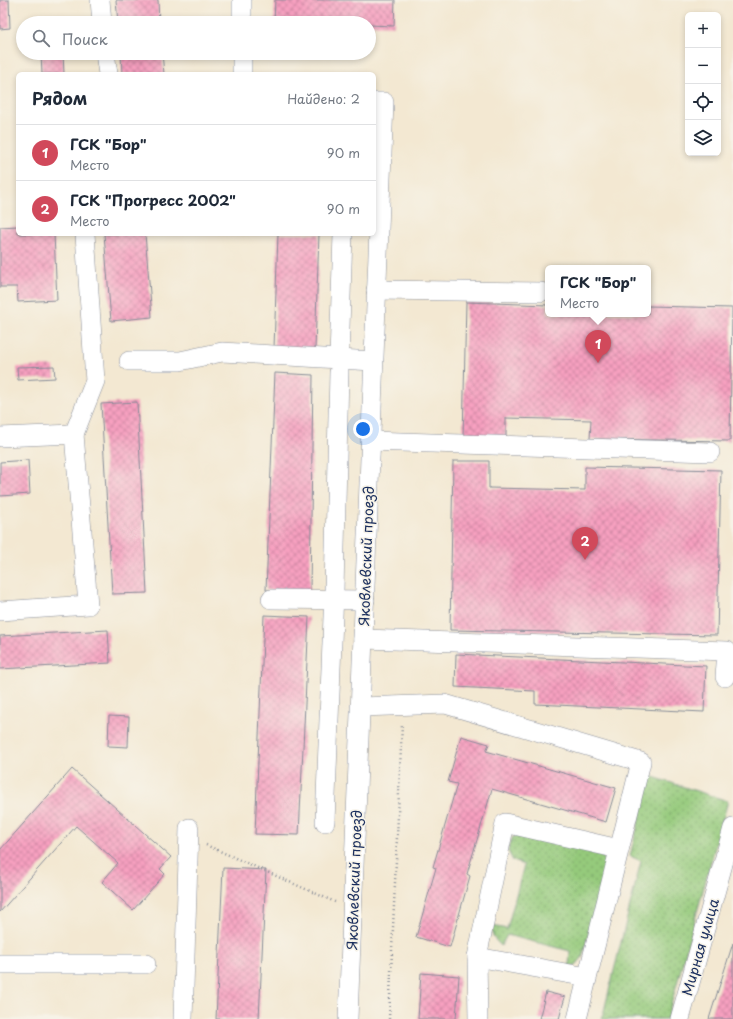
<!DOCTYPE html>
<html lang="ru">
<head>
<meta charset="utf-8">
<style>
	:root { --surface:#fff; --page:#f6f6f7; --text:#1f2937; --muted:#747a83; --line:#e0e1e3; --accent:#d1495b }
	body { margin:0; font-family:"Playpen Sans",sans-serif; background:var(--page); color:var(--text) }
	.controls { position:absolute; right:12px; top:12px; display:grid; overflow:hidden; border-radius:6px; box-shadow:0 2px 6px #0003 }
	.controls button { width:36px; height:36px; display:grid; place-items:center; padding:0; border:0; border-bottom:1px solid var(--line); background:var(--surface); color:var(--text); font:20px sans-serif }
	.you { position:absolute; left:363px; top:429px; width:14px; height:14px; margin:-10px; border:3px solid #fff; border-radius:50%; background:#1a73e8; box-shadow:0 0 0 6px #1a73e833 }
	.badge { display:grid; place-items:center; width:26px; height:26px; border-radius:50%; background:var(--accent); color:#fff; font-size:13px; font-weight:700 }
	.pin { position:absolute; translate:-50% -33px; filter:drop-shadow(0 1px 2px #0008) }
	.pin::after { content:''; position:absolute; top:21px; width:14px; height:12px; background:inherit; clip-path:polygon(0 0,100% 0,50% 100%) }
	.popup { position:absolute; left:545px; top:265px; width:106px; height:52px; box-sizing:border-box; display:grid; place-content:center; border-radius:6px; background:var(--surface); filter:drop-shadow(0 1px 3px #0005); font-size:13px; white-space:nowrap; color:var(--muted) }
	.popup b { font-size:15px; color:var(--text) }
	.popup::after { content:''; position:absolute; left:50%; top:100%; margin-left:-8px; border:8px solid transparent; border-top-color:var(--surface) }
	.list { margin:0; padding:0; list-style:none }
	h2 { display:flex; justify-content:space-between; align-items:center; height:52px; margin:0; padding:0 16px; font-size:17px }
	h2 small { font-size:13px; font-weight:400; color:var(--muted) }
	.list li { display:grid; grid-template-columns:26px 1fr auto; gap:12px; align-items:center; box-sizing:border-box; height:56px; padding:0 16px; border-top:1px solid var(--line) }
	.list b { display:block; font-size:15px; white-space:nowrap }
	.list p { margin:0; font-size:13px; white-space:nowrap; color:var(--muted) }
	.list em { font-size:13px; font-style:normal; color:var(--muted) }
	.icon { flex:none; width:22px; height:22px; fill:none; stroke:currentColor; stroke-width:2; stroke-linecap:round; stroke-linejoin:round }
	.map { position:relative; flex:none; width:733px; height:1019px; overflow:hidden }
	.search { position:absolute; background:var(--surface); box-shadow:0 2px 6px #0003; left:16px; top:16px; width:360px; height:44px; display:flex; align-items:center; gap:10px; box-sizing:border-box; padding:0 14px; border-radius:22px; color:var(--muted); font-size:15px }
	.panel { position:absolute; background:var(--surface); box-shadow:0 2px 6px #0003; left:16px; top:72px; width:360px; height:164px; border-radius:6px }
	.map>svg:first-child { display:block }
	.grass { fill:url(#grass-dots); stroke:#587c6c }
	.building { fill:url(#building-cross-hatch) }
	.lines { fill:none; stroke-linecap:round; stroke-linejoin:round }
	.minor-casing { stroke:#878c98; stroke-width:20 }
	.path { stroke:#878c98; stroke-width:2.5; stroke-dasharray:1 3; stroke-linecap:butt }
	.minor { stroke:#fff; stroke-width:19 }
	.labels { text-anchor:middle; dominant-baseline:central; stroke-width:3; stroke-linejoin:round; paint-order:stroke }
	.street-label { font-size:14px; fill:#1b2f5e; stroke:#f7f3e8 }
</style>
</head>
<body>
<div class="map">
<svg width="733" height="1019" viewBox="0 0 733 1019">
	<defs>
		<pattern id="grass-dots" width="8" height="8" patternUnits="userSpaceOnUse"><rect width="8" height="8" fill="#95ca7b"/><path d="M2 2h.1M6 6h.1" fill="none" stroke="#79a468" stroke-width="1.8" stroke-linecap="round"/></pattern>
		<pattern id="building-cross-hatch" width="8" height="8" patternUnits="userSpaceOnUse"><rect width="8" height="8" fill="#f7a0c0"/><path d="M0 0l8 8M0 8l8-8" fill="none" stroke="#c7839f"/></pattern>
	</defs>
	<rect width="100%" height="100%" fill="#f7f3e8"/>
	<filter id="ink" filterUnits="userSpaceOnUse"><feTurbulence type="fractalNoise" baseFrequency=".025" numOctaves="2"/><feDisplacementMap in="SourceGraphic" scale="8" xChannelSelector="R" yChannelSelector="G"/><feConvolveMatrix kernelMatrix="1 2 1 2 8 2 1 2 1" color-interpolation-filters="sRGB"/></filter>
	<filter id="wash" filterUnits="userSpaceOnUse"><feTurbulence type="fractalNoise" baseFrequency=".012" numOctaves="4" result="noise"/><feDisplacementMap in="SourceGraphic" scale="16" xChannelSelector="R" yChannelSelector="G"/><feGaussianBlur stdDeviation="0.9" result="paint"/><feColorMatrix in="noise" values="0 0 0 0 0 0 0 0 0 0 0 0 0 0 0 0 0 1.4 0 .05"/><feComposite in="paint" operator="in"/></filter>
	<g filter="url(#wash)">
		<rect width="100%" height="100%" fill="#f3e8d2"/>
		<g class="grass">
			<path d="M650,776L728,801L667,1019H602L641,861L630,856Z"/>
			<path d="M521,833L602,855L607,864L582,958L576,965L569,966L570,951L507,935L501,946L493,937L492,926L507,929L524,865L513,861L508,851L512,838Z"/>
		</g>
		<g id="blocks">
			<g class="building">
				<path d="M0,0H9L10,28L0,29Z"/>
				<path d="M116,0H158L159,23H118Z"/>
				<path d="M275,0H395L394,26L369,25V23L274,21Z"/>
				<path d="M41,53H63L64,74H42Z"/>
				<path d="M121,53H162L164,74H122Z"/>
				<path d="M18,226V234H54L57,300L18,302L17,287H0V227Z"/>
				<path d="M104,234H145L152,317L111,321Z"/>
				<path d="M278,234H319L315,349L274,348Z"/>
				<path d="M466,302L548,305V314H648V306L732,308L730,441L590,439L591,420L506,418V440L463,439Z"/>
				<path d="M54,366L55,378L18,380L17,367Z"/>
				<path d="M275,373L313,375L310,592L266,590Z"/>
				<path d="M137,402L147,593L112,594L101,404Z"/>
				<path d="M28,460L30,494L0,496V462Z"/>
				<path d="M453,461H489V488L585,490V467L721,470L717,635L450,630Z"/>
				<path d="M264,615L309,617L299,835L255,834Z"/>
				<path d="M108,630L110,663L0,669V636Z"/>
				<path d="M456,654L706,666L704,712L535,704V691L455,687Z"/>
				<path d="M109,716L129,717L128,747L108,746Z"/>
				<path d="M461,736L489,744L486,751L616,788L606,822L492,789L467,874L470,876L450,947L416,937L436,868L433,867L457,784L448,782Z"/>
				<path d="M72,769L171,857L160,869L165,874L133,910L102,882L118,863L76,826L0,912V850Z"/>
				<path d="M223,868L266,870L259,1019H216Z"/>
				<path d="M733,943V1019H709Z"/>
				<path d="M421,973L459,976L456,1019H418Z"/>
				<path d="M546,992L565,997L559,1019H539Z"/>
			</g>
		</g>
	</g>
	<g filter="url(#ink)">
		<use href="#blocks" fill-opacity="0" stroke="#878c98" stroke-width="1"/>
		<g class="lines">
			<g class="minor-casing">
				<g id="minor">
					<path d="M100,0L102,23"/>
					<path d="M242,23V0"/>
					<path d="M105,53L108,74"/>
					<path d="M242,74V53"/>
					<path d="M376,290L541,292"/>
					<path d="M339,359L343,234"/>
					<path d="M129,361H180L222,352L373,361"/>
					<path d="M74,434L95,381L85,234"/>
					<path d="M0,437L74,434L88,605L0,611"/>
					<path d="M370,441L710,452"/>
					<path d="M271,599L365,600"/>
					<path d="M363,639L727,651L725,677"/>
					<path d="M361,707L445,704L641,762L577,1019"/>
					<path d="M325,822L334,591L339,372"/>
					<path d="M477,957L505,823L619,849"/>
					<path d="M0,964H146"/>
					<path d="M183,1019L189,828"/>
					<path d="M348,1019L384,102H374"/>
					<path d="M478,1019L477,957L587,977"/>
					<path d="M680,1019L733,828"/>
				</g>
			</g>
			<g class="path">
				<path d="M206,845L335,902"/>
				<path d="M389,1019L402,724"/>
			</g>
			<use href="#minor" class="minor"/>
		</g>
	</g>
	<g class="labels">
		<g class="street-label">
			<text transform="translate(366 556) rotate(-88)">Яковлевский проезд</text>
			<text transform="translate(354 880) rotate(-88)">Яковлевский проезд</text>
			<text transform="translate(700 947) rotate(-74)">Мирная улица</text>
		</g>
	</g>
</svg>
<div class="controls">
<button>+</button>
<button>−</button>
<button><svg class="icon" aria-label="locate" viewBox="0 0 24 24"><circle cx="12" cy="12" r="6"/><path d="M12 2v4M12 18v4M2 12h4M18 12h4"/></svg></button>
<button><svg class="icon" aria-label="layers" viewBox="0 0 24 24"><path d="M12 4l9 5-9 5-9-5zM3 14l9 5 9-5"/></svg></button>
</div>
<div class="you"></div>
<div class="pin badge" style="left:598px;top:363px">1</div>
<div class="popup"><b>ГСК &quot;Бор&quot;</b>Место</div>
<div class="pin badge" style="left:585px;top:560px">2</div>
<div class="search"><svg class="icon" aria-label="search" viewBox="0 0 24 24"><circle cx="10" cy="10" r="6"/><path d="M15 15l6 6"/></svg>Поиск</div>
<section class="panel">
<h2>Рядом<small>Найдено: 2</small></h2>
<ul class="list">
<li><span class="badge">1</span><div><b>ГСК &quot;Бор&quot;</b><p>Место</p></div><em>90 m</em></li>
<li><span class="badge">2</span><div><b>ГСК &quot;Прогресс 2002&quot;</b><p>Место</p></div><em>90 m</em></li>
</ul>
</section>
</div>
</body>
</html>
